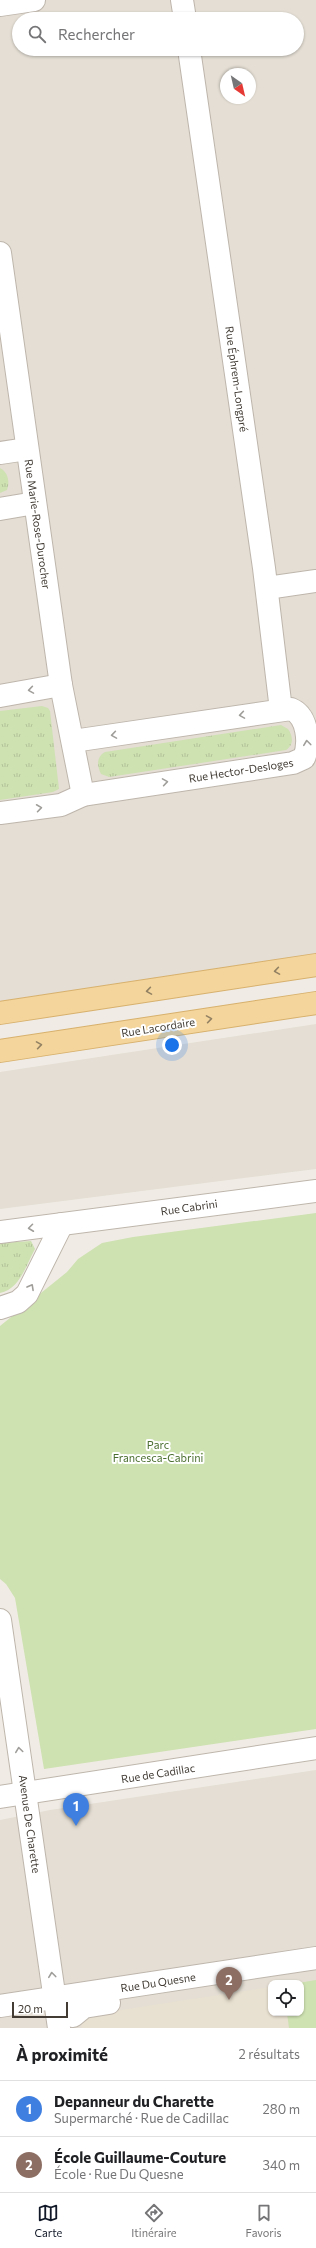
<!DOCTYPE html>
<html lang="fr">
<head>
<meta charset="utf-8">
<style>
	:root { --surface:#fff; --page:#f6f6f6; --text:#202124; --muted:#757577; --line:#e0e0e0; --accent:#111827 }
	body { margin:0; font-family:Commissioner,sans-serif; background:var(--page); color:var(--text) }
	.controls { position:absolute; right:12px; bottom:12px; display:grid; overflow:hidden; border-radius:8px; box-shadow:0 1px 3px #0004 }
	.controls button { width:36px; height:36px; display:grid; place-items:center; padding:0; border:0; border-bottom:1px solid var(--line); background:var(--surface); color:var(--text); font:20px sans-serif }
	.compass { position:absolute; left:220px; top:68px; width:36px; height:36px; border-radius:50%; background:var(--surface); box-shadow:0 1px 3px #0004; rotate:146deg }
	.scale { position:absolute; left:12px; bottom:10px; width:56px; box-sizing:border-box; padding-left:4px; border:2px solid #423c35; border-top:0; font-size:11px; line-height:14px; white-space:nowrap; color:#423c35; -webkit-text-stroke:3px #fff; paint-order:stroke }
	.you { position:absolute; left:172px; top:1045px; width:14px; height:14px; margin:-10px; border:3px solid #fff; border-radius:50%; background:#1a73e8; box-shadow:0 0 0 6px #1a73e833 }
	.badge { display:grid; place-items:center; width:26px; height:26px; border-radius:50%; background:var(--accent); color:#fff; font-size:13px; font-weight:700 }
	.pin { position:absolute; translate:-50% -33px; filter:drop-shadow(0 1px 2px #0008) }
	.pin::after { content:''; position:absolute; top:21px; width:14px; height:12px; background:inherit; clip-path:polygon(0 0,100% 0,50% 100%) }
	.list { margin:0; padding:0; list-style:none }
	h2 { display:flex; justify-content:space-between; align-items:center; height:52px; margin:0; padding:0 16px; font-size:17px }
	h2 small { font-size:13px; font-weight:400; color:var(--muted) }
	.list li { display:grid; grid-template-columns:26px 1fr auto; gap:12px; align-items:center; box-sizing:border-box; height:56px; padding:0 16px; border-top:1px solid var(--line) }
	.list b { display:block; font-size:15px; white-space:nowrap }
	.list p { margin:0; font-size:13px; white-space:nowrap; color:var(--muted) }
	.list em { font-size:13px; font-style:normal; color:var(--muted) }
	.icon { flex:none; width:22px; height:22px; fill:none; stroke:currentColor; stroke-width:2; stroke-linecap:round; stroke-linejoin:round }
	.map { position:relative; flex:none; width:316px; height:2028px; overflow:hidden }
	.search { position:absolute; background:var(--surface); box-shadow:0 1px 3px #0004; left:12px; right:12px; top:12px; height:44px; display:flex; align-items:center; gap:10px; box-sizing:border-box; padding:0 14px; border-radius:22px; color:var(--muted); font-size:15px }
	.sheet { height:164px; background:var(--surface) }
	nav { display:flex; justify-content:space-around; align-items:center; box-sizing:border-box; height:56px; border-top:1px solid var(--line); background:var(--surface); font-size:11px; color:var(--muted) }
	nav a { display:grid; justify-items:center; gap:2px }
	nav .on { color:var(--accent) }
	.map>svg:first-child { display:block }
	.residential { fill:#e4ded4; fill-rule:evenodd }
	.education { fill:#e8e0d0 }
	.grass { fill:url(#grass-tufts) }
	.green { fill:#cee1b1 }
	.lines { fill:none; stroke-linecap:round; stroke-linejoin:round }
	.minor-casing { stroke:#beb6ac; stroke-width:24 }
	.major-casing { stroke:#d7b06d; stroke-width:24 }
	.minor { stroke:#fff; stroke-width:22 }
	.major { stroke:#f4d59b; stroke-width:22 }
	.oneway { stroke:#a09e9a }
	.oneway2 { stroke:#928163 }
	.labels { text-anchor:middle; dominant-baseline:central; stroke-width:4; stroke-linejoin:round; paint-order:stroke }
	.street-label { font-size:11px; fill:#423c35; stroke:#fff }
	.park-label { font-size:11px; fill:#4a6e2f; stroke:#fff }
</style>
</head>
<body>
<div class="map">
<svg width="316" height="2028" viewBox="0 0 316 2028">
	<defs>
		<pattern id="grass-tufts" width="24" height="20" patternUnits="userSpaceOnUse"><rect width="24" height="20" fill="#cee1b1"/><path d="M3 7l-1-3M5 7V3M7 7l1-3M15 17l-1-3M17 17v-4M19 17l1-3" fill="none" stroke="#b2c299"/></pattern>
	</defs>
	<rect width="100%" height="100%" fill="#f0ece5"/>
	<g class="residential">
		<path d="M0,0H316V965L0,1013ZM19,19H297V49H19ZM226,74H250V98H226Z"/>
		<path d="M316,1024V1169L0,1209V1072Z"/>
		<path d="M316,1770V2028H0V1820L50,1810ZM271,1983H301V2013H271Z"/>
	</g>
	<path class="education" d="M271,1987V2013H287L289,2028H81L82,2021L88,2015Z"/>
	<g class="grass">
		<path d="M0,468C8,472 10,482 7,490L0,493Z"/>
		<path d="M42,706L48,708L50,711L59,789L53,792L0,800V711Z"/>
		<path d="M281,725L288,729C293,736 294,745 286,750L109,777L101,774C97,766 96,757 105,752Z"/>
		<path d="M31,1241L35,1249C26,1265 20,1289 0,1293V1243Z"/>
	</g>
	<g class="green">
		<path d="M316,1213V1729L44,1769L15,1598L6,1584L0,1579V1326L67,1272L78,1259L102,1243L133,1237Z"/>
		<path d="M316,1980V2028H289L287,2013H301V1983H298Z"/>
	</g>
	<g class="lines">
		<g class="minor-casing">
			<g id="minor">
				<path d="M182,0L185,19"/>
				<path d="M0,5L34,0"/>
				<path d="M189,49L264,568L281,710"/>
				<path d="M0,253L61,685L83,795"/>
				<path d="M0,453L27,449"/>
				<path d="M0,509L35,503"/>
				<path d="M267,588L316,581"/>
				<path d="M0,696L61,685"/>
				<path d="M0,813L61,805L83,795L293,763L304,758C310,743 308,716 291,709L73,741"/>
				<path d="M0,1232L316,1191"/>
				<path d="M0,1308L18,1302L27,1294L62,1224"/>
				<path d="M0,1620L59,2028"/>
				<path d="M0,1797L316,1748"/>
				<path d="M0,2006L316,1958"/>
				<path d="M73,2016L84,2007L109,2003"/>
			</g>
		</g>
		<g class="major-casing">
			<g id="major">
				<path d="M0,1013L316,965"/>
				<path d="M0,1051L316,1003"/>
			</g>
		</g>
		<use href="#minor" class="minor"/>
		<use href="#major" class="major"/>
	</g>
	<defs><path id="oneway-chevron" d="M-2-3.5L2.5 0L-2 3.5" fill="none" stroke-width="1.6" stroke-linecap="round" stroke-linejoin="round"/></defs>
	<g class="oneway">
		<use href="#oneway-chevron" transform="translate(31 690) rotate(171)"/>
		<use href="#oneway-chevron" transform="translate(242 715) rotate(171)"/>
		<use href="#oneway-chevron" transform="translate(114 735) rotate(171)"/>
		<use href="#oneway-chevron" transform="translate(307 743) rotate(-97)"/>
		<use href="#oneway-chevron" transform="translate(165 782) rotate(-9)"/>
		<use href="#oneway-chevron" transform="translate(39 808) rotate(-8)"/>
		<use href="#oneway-chevron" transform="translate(31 1228) rotate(173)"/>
		<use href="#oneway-chevron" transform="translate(31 1287) rotate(-61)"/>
		<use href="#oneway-chevron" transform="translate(19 1750) rotate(-98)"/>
		<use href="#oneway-chevron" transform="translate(52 1975) rotate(-97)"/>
	</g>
	<g class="oneway2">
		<use href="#oneway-chevron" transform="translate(277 971) rotate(171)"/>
		<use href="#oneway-chevron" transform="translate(149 991) rotate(171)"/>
		<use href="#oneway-chevron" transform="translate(209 1019) rotate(-9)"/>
		<use href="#oneway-chevron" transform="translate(39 1045) rotate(-9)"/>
	</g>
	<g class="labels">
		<g class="street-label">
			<text transform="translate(237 379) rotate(82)">Rue Éphrem-Longpré</text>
			<text transform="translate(38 524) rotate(82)">Rue Marie-Rose-Durocher</text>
			<text transform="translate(241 770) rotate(-9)">Rue Hector-Desloges</text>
			<text transform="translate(158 1027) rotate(-9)">Rue Lacordaire</text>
			<text transform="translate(189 1207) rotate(-8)">Rue Cabrini</text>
			<text transform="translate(158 1773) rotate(-9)">Rue de Cadillac</text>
			<text transform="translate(30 1824) rotate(82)">Avenue De Charette</text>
			<text transform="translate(158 1982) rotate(-9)">Rue Du Quesne</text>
		</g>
		<g class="park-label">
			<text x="158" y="1444">Parc<tspan x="158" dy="13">Francesca-Cabrini</tspan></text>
		</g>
	</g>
</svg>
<div class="controls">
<button><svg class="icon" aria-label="locate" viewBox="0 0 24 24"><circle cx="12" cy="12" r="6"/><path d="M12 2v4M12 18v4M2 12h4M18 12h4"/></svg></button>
</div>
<svg class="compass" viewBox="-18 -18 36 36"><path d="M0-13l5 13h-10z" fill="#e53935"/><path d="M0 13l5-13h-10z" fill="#757577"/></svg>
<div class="scale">20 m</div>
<div class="you"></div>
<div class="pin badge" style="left:76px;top:1826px;background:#3f7fe0">1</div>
<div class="pin badge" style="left:229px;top:2000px;background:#8d6e63">2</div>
<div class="search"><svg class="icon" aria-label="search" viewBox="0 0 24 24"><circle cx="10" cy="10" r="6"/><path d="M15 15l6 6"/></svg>Rechercher</div>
</div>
<section class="sheet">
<h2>À proximité<small>2 résultats</small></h2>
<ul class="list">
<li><span class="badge" style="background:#3f7fe0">1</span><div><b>Depanneur du Charette</b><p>Supermarché · Rue de Cadillac</p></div><em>280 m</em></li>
<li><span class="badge" style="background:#8d6e63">2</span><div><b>École Guillaume-Couture</b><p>École · Rue Du Quesne</p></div><em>340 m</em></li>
</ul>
</section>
<nav>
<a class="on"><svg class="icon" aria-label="map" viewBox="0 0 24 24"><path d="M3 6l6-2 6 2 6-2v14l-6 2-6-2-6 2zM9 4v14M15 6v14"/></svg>Carte</a>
<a><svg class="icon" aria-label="directions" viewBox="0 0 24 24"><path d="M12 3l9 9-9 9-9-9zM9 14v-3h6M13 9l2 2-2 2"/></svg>Itinéraire</a>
<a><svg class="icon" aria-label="saved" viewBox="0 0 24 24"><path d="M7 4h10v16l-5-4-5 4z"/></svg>Favoris</a>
</nav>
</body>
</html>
